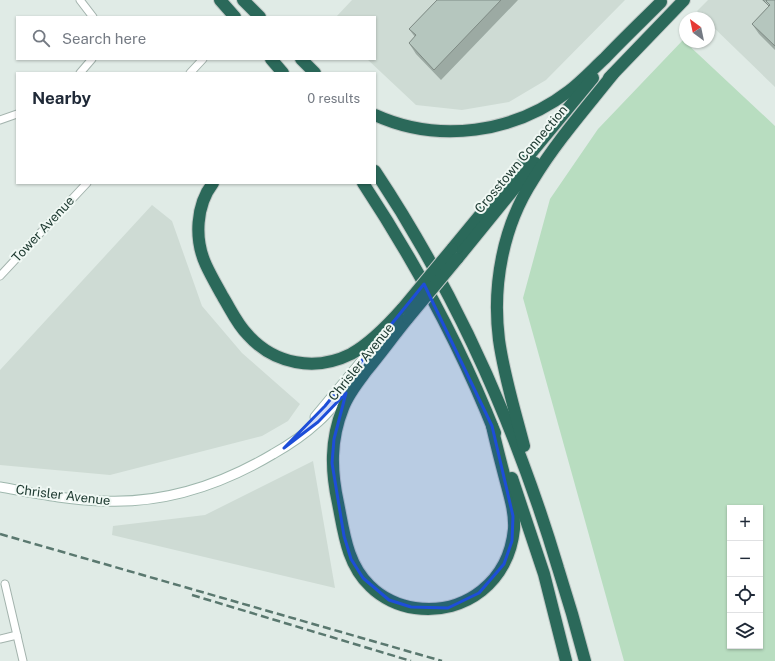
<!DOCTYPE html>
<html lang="en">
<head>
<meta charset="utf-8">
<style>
	:root { --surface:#fff; --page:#f2f2f3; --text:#1f2937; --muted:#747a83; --line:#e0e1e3 }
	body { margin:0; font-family:"Public Sans",sans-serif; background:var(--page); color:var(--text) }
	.controls { position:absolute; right:12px; bottom:12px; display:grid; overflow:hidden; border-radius:0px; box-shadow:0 1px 3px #0004 }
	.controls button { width:36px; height:36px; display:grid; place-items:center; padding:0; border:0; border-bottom:1px solid var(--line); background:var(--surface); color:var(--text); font:20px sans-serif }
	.compass { position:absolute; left:679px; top:12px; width:36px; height:36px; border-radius:50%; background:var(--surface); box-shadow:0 1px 3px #0004; rotate:327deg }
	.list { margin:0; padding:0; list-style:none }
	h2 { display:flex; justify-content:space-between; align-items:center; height:52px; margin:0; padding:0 16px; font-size:17px }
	h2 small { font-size:13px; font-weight:400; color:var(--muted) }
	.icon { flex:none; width:22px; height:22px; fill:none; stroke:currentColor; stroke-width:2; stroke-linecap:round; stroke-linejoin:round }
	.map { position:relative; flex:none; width:775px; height:661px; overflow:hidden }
	.search { position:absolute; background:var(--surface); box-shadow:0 1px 3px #0004; left:16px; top:16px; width:360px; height:44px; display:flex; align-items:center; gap:10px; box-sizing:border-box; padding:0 14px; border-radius:0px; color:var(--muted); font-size:15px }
	.panel { position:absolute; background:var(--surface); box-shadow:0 1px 3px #0004; left:16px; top:72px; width:360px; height:112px; border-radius:0px }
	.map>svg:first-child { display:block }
	.built { fill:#cedbd4 }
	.green { fill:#b8ddc0; fill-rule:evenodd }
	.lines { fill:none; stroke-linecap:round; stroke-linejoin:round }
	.street-casing { stroke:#a3b3ad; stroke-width:9 }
	.secondary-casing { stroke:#9eb7ad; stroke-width:11 }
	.highway-casing { stroke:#c1c8c6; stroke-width:14 }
	.street { stroke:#fff; stroke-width:7 }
	.secondary { stroke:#fff; stroke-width:9 }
	.highway { stroke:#2b695a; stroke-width:12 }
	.rail { stroke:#5a786f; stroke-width:2.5; stroke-dasharray:8 4; stroke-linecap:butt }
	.highway-bridge-casing { stroke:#c1c8c6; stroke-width:14; stroke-linecap:butt }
	.highway-bridge { stroke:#2b695a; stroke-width:12 }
	.wall { fill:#9caaa3 }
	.building { fill:#b5c6be; stroke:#7f8b85 }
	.marked { fill:#1d4ed8; fill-opacity:0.2; stroke:#1d4ed8; stroke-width:3; stroke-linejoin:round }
	.labels { text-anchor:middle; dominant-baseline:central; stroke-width:4; stroke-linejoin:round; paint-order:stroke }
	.street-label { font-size:13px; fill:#203c33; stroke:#f0f8f4 }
</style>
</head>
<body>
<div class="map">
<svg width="775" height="661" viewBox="0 0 775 661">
	<rect width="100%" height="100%" fill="#e0ebe6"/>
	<g class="built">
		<path d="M352,0H625L546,80L509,102L462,110L416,105L367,59H375V17H336Z"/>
		<path d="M708,0H775V87L709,23V18H704L697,11Z"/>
		<path d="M152,205L172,221L202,306L242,353L300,404L288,421L262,436L110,475L0,465V370Z"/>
		<path d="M313,461L335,588L112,535L113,526L205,515Z"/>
	</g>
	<path class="green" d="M683,40L775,126V661H624L523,298L550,199L598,129ZM730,508H760V646H730Z"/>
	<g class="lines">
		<g class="street-casing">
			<g id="street">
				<path d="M80,0L93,17"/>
				<path d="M80,73L92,59"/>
				<path d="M190,73L203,59"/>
				<path d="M0,120L17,114"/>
				<path d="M0,276L87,183"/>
				<path d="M5,584L23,661"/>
				<path d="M0,639L17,635"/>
			</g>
		</g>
		<g class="secondary-casing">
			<g id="secondary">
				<path d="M315,417L385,333"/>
				<path d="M0,487C34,493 68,500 102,501C163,504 221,485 273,454C289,445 304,435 318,422C330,412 339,398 350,386"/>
			</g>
		</g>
		<g class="highway-casing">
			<g id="highway">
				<path d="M220,0L235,17"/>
				<path d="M243,0L260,17"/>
				<path d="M271,59L283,73"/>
				<path d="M301,59L315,73"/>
				<path d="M609,78L684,0"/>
				<path d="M375,115C439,144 514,133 569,91C582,81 593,69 605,58C623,39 642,21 661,2"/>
				<path d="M375,171C456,293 516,427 558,568C568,599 577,630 585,661"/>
				<path d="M213,183C196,205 194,239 206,265C211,276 217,286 223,297C231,310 237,324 248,335C274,364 315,372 351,354C371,343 388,325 403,308"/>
				<path d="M363,183C415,262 460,345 495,433"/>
				<path d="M452,249L593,78"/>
				<path d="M457,259L535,163"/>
				<path d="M408,318C394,335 381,353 367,370C358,382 348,394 343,408C330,440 331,471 338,503C344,533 347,564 370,586C382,598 399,606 415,608C466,615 509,581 514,529C515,513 510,497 506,482C501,463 496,444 492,426"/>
				<path d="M524,446C515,411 504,376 499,340C492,285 503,226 533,180C556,142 586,108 613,74"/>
				<path d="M512,478L544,574L566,661"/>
			</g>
		</g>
		<use href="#street" class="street"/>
		<use href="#secondary" class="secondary"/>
		<use href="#highway" class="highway"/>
		<g class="rail">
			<path d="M0,534L442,661"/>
			<path d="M192,595L411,661"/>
		</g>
		<g class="highway-bridge-casing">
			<g id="highway-bridge">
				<path d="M403,308L452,249"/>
				<path d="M408,318L457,259"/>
			</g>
		</g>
		<use href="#highway-bridge" class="highway-bridge"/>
	</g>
	<g class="wall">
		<path d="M437,0H518L441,80L416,54L409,43L415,37L409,29Z"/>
		<path d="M762,0H775V50L759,34L752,24L769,6Z"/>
	</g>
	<g class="building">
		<path d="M437,0H501L434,70L409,43L416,35L409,29Z"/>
		<path d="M763,0H767L766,1L770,5L769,6Z"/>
		<path d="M767,0H775V46L752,24L770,5L766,1Z"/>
	</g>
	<path class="marked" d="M424,284L492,426L513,516L512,541L504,564L479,593L448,608L411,607L389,600L363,578L351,559L344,536L332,463L334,439L346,393L318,422L284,448L325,406Z"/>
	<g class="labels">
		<g class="street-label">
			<text transform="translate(521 159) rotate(-50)">Crosstown Connection</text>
			<text transform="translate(43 229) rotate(-47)">Tower Avenue</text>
			<text transform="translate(361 362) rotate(-51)">Chrisler Avenue</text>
			<text transform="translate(63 495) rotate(7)">Chrisler Avenue</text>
		</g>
	</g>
</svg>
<div class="controls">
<button>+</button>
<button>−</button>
<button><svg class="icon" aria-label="locate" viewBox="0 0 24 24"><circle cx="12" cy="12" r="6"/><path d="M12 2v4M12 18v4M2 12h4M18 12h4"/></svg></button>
<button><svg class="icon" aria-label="layers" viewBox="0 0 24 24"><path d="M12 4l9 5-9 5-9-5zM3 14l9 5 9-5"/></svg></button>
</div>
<svg class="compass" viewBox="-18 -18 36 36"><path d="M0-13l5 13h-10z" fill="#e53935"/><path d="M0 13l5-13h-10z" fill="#747a83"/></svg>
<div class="search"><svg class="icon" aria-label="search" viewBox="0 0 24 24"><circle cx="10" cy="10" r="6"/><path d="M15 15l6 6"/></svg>Search here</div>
<section class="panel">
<h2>Nearby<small>0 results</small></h2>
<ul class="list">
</ul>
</section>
</div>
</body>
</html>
